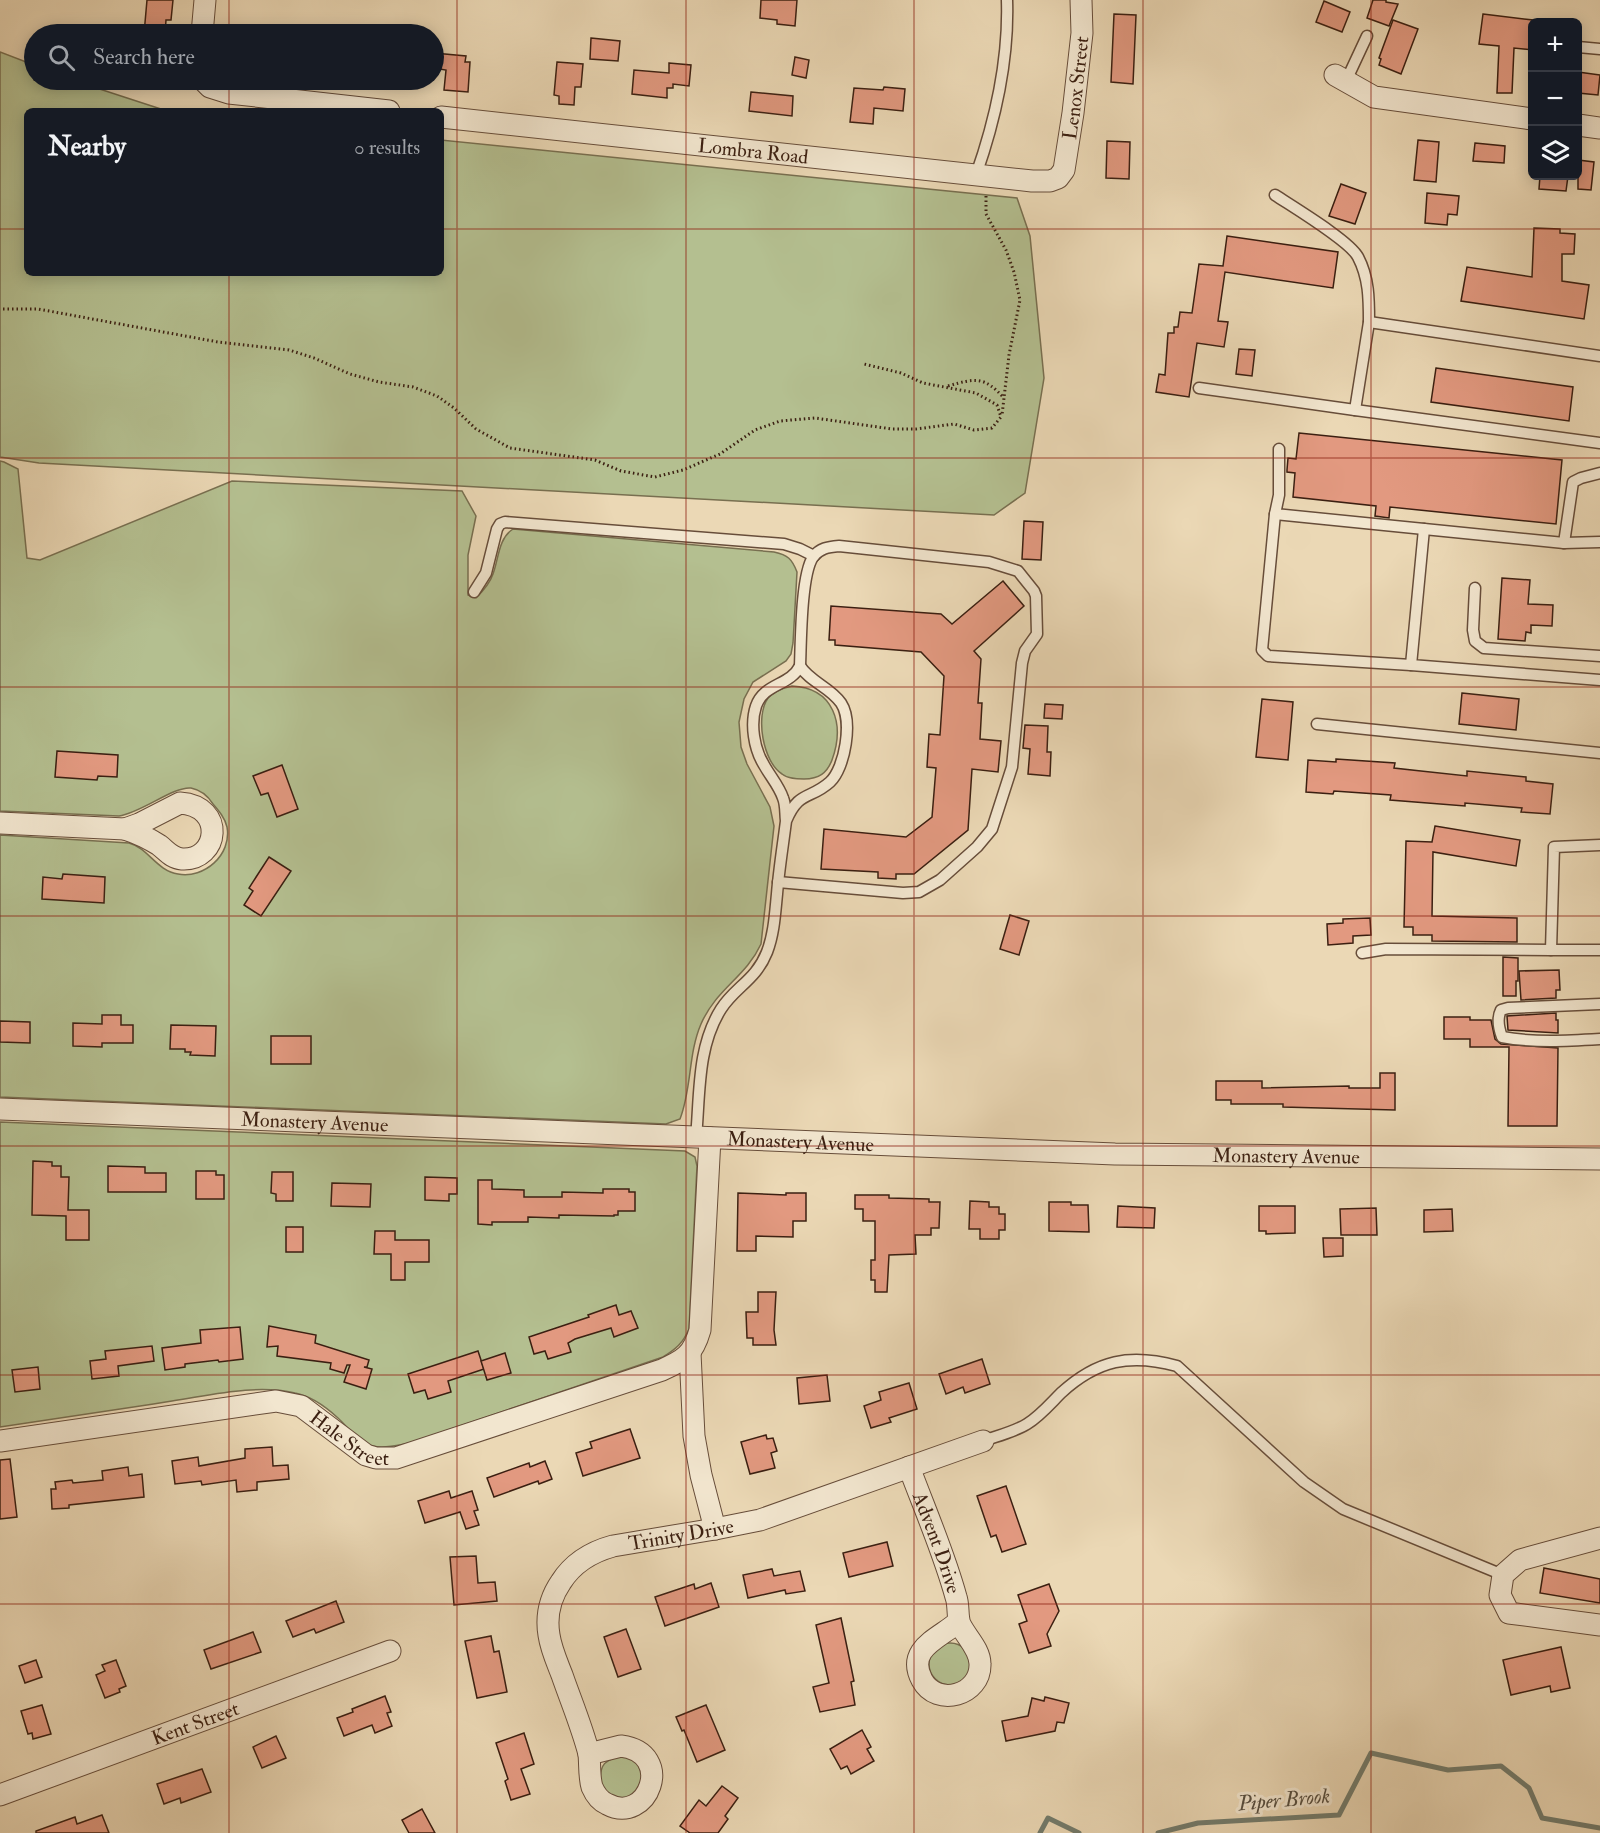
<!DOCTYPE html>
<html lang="en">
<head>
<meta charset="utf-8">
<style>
	:root { --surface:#171b24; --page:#20242c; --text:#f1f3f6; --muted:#9ea1a6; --line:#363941 }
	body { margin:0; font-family:"IM FELL Double Pica",serif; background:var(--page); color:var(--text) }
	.controls { position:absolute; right:18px; top:18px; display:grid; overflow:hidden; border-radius:9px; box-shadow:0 3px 15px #0003 }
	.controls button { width:54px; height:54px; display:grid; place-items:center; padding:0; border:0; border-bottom:2px solid var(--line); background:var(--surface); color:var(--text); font:30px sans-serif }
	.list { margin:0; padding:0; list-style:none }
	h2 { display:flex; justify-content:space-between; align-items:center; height:78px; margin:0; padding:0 24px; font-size:26px }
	h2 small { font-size:20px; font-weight:400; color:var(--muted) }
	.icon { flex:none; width:33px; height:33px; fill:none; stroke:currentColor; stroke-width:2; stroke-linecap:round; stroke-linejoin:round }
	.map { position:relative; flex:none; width:1600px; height:1833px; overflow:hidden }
	.search { position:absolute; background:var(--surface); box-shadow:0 3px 15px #0003; left:24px; top:24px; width:420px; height:66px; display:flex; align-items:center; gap:15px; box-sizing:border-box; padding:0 21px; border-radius:33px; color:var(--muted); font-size:22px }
	.panel { position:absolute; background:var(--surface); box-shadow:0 3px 15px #0003; left:24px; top:108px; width:420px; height:168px; border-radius:9px }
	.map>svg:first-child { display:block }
	.green { fill:#b4bf90; stroke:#786f50; stroke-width:1.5 }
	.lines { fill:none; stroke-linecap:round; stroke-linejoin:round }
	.stream { stroke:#737c6d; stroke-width:5 }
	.building { fill:#e29980; stroke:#3b1f11; stroke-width:1.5 }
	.lane-casing { stroke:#674d3a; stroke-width:13 }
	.street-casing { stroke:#674d3a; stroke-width:23 }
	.path { stroke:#3b1f11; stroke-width:3; stroke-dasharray:1.5 3; stroke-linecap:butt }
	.lane { stroke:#f2e6cf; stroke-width:10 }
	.street { stroke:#f2e6cf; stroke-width:21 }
	.grid { fill:none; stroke:#8f2418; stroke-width:1.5; stroke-opacity:0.55 }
	.labels { text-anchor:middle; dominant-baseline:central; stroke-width:6; stroke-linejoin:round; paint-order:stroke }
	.street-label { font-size:20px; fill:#3b1f11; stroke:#f2e6cf }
	.water-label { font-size:21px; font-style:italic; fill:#574e3f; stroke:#f2e6cf }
</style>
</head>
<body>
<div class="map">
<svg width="1600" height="1833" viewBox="0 0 1600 1833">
	<rect width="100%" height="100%" fill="#ebd8b5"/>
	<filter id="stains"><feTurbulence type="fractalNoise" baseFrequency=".00333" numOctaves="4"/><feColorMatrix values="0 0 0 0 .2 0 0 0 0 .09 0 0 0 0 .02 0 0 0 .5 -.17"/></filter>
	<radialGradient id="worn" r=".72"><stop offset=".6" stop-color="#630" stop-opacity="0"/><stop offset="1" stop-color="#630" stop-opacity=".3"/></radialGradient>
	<g class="green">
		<path d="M0,52L34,65V80H72L167,111H27V273H441V140L1017,198L1030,236L1044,378L1025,493L994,515L39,463L0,457Z"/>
		<path d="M0,461L4,462L18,469L27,558L40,560L232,481L462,491L476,516L468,555V595L476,598C483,591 490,583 493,574C499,558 498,539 513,529L774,552C788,555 792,559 797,572L793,643L791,654L786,661L753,682L744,699L739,722L741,747L747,764L770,807L774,826L761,944C746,977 716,989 701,1024C688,1054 692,1088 680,1119L666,1124L0,1097V835L129,843C148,848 157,871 178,874C204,879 232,855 227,827C225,818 219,811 213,804C208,796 201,790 191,788C174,786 141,813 119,816L0,811Z"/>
		<path d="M792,686C834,688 845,724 832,760C827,773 819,779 804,779C797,779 788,779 782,774C763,762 755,716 768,698C774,691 783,688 792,686Z"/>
		<path d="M0,1122L685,1151L695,1157L697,1166L689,1329C683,1343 676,1349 663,1357L410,1443C398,1445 385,1449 373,1446C358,1443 349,1428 338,1418C326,1407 312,1396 295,1393C256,1384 212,1395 172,1401C115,1410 58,1418 0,1427Z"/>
		<circle cx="950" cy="1664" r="21"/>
		<path d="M627,1756L638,1764L643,1778L633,1797L618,1800L600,1787C599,1764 604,1758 627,1756Z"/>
	</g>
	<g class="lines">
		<g class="stream">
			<path d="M1040,1833L1048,1818L1079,1833"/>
			<path d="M1158,1833L1198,1823L1339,1815L1371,1753L1448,1770L1501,1766L1529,1788L1542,1818L1600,1828"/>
		</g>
	</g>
	<g class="building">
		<path d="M147,0H173L171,20H166L165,34H144Z"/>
		<path d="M761,0H797L795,26L777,24V20L760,18Z"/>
		<path d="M1373,0H1386V2L1398,4L1389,26L1367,18Z"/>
		<path d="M1324,1L1350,12L1342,32L1316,22Z"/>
		<path d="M1114,14L1136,15L1133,84L1111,82Z"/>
		<path d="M1483,14L1533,20V50L1514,48L1512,93H1497L1499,46L1479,44Z"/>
		<path d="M1393,20L1418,29L1401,74L1379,65L1381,59L1379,58Z"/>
		<path d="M591,38L620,41L618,61L590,59Z"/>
		<path d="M434,53L466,56L465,62H470L468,92L444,90L446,70L434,68Z"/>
		<path d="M795,57L809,60L806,78L792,75Z"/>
		<path d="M557,62L583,64L581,87H575L574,105L559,104V96L554,95Z"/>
		<path d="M669,63L691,65L689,86L673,84V88H667V98L632,94L634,70L669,73Z"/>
		<path d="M1578,72L1600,75L1598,95L1578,93Z"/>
		<path d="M884,87L905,89L903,111L874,108L873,124L850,122L854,88L883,90Z"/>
		<path d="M751,92L793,96L792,116L749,111Z"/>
		<path d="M1418,140L1439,142L1436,182L1414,180Z"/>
		<path d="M1107,141L1130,142L1129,179L1106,178Z"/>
		<path d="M1475,143L1505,146L1504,163L1473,161Z"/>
		<path d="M1578,160L1594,162L1591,190L1578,189Z"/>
		<path d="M1540,176H1568L1566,191L1539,189Z"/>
		<path d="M1341,184L1366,193L1355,224L1329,216Z"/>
		<path d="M1427,193L1459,196L1457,215L1448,214L1447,225L1425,223Z"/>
		<path d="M1534,228L1560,229V233L1575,234L1574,254H1562V281L1589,285L1584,319L1461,301L1467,267L1532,277Z"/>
		<path d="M1227,236L1338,252L1333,288L1225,272L1218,321L1228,322L1224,347L1197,343L1189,397L1156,392L1159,374L1165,375L1168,333H1174V327H1178L1180,312L1192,313L1199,264L1223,266Z"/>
		<path d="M1239,349L1255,350L1252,376L1236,374Z"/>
		<path d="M1436,368L1573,387L1569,421L1431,402Z"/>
		<path d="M1299,433L1562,460L1556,524L1390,507L1389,518L1375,516L1376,506L1293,497L1295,473L1287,472V470L1288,458L1296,459Z"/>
		<path d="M1024,521L1043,522L1041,560L1022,559Z"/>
		<path d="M1502,578L1530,580L1528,604L1553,605L1552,626L1531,625V633L1526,632L1525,641L1498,639Z"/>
		<path d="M1003,581L1024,606L974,651L981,659L978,703H982L980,739L1001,741L998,772L972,769L968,830L914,874H896V879L878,878V872L821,869L824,829L906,837L932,817L936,768L927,767L929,734L940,735L944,676L921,652L835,645V640H829L831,606L941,614L952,624Z"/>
		<path d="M1462,693L1519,699L1516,730L1459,724Z"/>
		<path d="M1262,699L1293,702L1288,760L1256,757Z"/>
		<path d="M1045,704L1063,705L1062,719L1044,718Z"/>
		<path d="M1025,725L1048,726L1047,752H1051L1050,776L1028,774L1030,749L1023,748Z"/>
		<path d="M57,751L118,755L117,777L98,776L97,780L55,777Z"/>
		<path d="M1336,759L1395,763L1394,768L1421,771L1467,776V771L1526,777V781L1553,784L1550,814L1521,812L1522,808L1465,803V806L1390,800L1391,795L1334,791L1333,794L1306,792L1308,760L1336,762Z"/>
		<path d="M282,765L298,809L277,817L268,793L261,795L253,776Z"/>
		<path d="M1435,826L1520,840L1516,866L1433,852L1432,916L1517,918V942L1432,941V935H1413V927H1404L1406,841L1432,842Z"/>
		<path d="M269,857L291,871L261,916L244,905L253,891L249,888Z"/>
		<path d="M63,874L105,877L104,903L42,899L43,877L62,879Z"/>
		<path d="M1010,915L1029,921L1019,955L1000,949Z"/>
		<path d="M1370,918L1371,935L1353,936V943L1328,945L1327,924L1343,923V919Z"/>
		<path d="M1503,957L1518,958V981H1516V996H1503Z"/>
		<path d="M1559,970L1560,990H1556V998L1521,1000L1519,971Z"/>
		<path d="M1556,1013V1020H1558V1033L1508,1030L1507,1016Z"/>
		<path d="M102,1015H121V1025H133V1043H102V1047L73,1046V1023L102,1024Z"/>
		<path d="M1444,1017H1470V1020H1491L1495,1039L1501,1044L1558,1048L1557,1126H1508L1509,1047H1470V1039H1444Z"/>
		<path d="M0,1021L30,1022V1043L0,1042Z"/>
		<path d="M171,1025L216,1026L215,1056L190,1055L191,1052H185V1049H170Z"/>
		<rect x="271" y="1036" width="40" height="28"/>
		<path d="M1380,1073H1395V1110L1283,1107V1104H1231V1100H1216V1081H1262V1088L1349,1086V1088H1380Z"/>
		<path d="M33,1161L52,1162V1166H61V1177H69L68,1210H89V1240H66V1216L32,1215Z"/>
		<path d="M108,1166L145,1167V1173H166V1192H108Z"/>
		<path d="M196,1171H216V1175H224V1199H196Z"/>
		<path d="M272,1172H293V1201H276V1194L271,1193Z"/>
		<path d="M425,1177L457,1178V1194H449V1201L425,1200Z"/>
		<path d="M478,1180H492V1189L524,1190V1197H562V1192L603,1193V1189H629V1192H635V1211H618V1215H614V1216L559,1215V1218L528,1217V1222H492V1225L478,1224Z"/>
		<path d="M332,1183L371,1184L370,1207L331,1206Z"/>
		<path d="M738,1193L786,1195V1193H806V1221H793V1237L756,1236V1251H737Z"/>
		<path d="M855,1195H889V1198L929,1199V1202H940L939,1228H931V1235H915L916,1254L889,1255L887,1292H875V1280H871V1260H875V1221H863V1209H855Z"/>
		<path d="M970,1201L989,1202V1207H999V1214H1005V1230H999V1239H980V1229H969Z"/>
		<path d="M1049,1202H1071V1205H1088L1089,1232L1049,1231Z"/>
		<path d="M1118,1206L1155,1208L1154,1228L1117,1227Z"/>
		<path d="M1259,1206H1295V1233L1266,1234V1231H1259Z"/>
		<path d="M1376,1208L1377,1235H1341L1340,1209Z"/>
		<path d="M1452,1209L1453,1231L1424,1232V1210Z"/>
		<rect x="286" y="1227" width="17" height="25"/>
		<path d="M375,1231H395V1240H429V1262H405V1280H391V1254H374Z"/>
		<path d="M1323,1238H1343V1256L1324,1257Z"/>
		<path d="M758,1292H776L774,1330L776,1345H753V1338H747L746,1312H758Z"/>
		<path d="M616,1305L619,1315L631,1311L638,1328L614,1337L611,1328L575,1339L568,1343L571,1352L548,1359L545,1351L534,1354L529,1337L589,1317L588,1315Z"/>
		<path d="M269,1326L316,1335L315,1343L369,1360L367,1367H364L372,1369L366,1389L344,1382L350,1365H347L344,1373L330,1369L331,1363L277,1356L278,1346L267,1347Z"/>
		<path d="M240,1327L243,1359L219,1362L218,1360L185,1364V1367L165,1370L162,1348L201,1343L200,1330Z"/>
		<path d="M152,1346L154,1361L118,1366L119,1376L92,1379L90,1361L106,1359L105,1351Z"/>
		<path d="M478,1351L484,1369L448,1381L451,1392L428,1399L425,1390L414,1393L408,1374Z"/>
		<path d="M505,1353L511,1373L487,1380L481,1361Z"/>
		<path d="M982,1359L990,1384L965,1393L963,1387L946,1394L939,1374Z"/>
		<path d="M38,1367L40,1389L15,1392L12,1370Z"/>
		<path d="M827,1375L830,1401L799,1404L797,1378Z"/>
		<path d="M909,1383L917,1409L889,1418L891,1422L871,1428L864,1406L881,1400L879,1392Z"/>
		<path d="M630,1429L640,1458L583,1476L576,1453L592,1448L590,1442Z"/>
		<path d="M766,1435L767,1439L773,1438L777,1451L771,1453L775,1468L750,1474L741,1442Z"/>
		<path d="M272,1447L273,1466L288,1465L289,1479L257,1482V1490L237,1492L236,1480L202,1485L201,1481L175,1484L172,1461L198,1457L199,1466L245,1458V1449Z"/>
		<path d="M10,1459L17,1517L0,1519V1460Z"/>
		<path d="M545,1461L552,1479L539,1484L538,1481L494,1497L487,1478L529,1463L530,1467Z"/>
		<path d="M128,1467L129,1476L142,1474L144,1497L69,1505V1508L52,1509L51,1489H56L55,1482L72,1480L73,1483L103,1480L102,1471Z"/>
		<path d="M1006,1486L1026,1544L1002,1552L996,1535L991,1537L977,1496Z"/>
		<path d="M449,1491L451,1498L472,1491L478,1510L474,1511L479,1525L466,1529L460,1512L425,1523L418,1501Z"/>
		<path d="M887,1542L893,1566L849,1577L843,1553Z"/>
		<path d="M476,1556L478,1583L495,1582L497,1601L454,1605L450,1557Z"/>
		<path d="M1544,1568L1600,1579V1603L1540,1593Z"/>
		<path d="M772,1569L774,1576L800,1571L805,1591L786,1594L785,1590L748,1598L743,1575Z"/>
		<path d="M711,1583L719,1607L665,1626L655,1597L694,1584L695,1589Z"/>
		<path d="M1049,1584L1059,1611L1047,1634L1051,1646L1029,1653L1019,1624L1027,1621L1018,1595Z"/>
		<path d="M336,1601L344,1622L316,1633L314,1629L293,1637L286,1621Z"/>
		<path d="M841,1618L854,1681L851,1682L855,1705L820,1712L813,1687L829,1683L816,1625Z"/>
		<path d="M626,1629L641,1669L618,1677L604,1637Z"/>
		<path d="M253,1632L261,1652L211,1669L204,1650Z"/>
		<path d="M491,1636L494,1652L499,1651L507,1692L477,1698L465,1641Z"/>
		<path d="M1561,1647L1570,1688L1551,1692L1550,1686L1511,1695L1503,1660Z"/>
		<path d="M36,1660L42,1677L25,1683L19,1666Z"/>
		<path d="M116,1660L126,1686L119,1689L120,1692L105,1698L96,1675L105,1671L102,1665Z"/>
		<path d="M385,1696L391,1712L387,1713L392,1726L375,1733L372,1725L344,1736L337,1718L353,1712L352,1709Z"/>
		<path d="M1045,1697L1069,1703L1064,1723L1057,1722L1055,1731L1006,1741L1002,1721L1028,1716L1032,1698L1044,1701Z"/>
		<path d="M42,1705L51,1734L33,1739L32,1733L28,1734L21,1711Z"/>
		<path d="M706,1705L725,1750L697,1762L684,1730L682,1731L676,1717Z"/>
		<path d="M862,1730L871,1747L867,1749L874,1761L851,1774L847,1766L841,1769L830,1749Z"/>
		<path d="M524,1733L534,1764L521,1769L530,1794L511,1800L505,1781L508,1779L496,1743Z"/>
		<path d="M276,1736L286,1758L262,1768L253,1747Z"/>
		<path d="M202,1769L211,1792L181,1803L180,1798L164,1804L157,1784Z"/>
		<path d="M722,1786L738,1798L725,1816L728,1819L718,1833H690L680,1826L699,1800L706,1806Z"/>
		<path d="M422,1809L435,1833H409L402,1820Z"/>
		<path d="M102,1815L109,1833H36V1831L75,1817L77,1824Z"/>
	</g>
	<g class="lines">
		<g class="lane-casing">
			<g id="lane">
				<path d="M1578,47L1600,49"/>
				<path d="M1346,81L1367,36"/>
				<path d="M976,175C996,118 1009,61 1007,0"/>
				<path d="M1275,195C1293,207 1350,241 1358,257C1369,278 1369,299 1369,322"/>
				<path d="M1600,356L1369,322L1355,410L1600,443"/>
				<path d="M1199,388L1355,410"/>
				<path d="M1279,449V495L1275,514L1424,529"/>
				<path d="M1275,514L1262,650L1268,656L1411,665"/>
				<path d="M1600,542L1564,543L1424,529L1411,665L1600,680"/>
				<path d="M1564,543L1573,482L1581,478L1600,473"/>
				<path d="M1475,588L1473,630L1475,641L1484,648L1600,656"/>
				<path d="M474,592L486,573L497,529L500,524L505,522L784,544L800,549L814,556"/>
				<path d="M1317,724L1600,753"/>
				<path d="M1600,845L1554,847L1551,950H1600"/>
				<path d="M778,882L903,893L919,892L940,880L977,847L992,829L1012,767L1022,663L1025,651L1037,634L1036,596L1034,591L1018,571L989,562L839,546C828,547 820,548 813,557C801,575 801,641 800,666"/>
				<path d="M1362,953L1386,949L1551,950"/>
				<path d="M1600,1004L1508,1008L1501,1010C1497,1018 1499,1029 1502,1037C1534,1043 1568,1041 1600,1039"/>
				<path d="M696,1138C700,1094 697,1047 721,1009C735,987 756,980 767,952C774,934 775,914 777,894C779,869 783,845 786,821C785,813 786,805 783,798C779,786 770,776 764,765C754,749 750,724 756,706C764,683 790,686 800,666C810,682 830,687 841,703C853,721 845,768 830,782C810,800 799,790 786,821"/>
				<path d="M983,1441C997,1436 1014,1432 1027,1424C1040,1416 1050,1404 1061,1393C1097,1360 1130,1353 1177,1366L1304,1482L1343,1509L1503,1575"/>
			</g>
		</g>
		<g class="street-casing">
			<g id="street">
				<path d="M202,34L205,0"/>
				<path d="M1335,75L1374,97L1532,119"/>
				<path d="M203,80L210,87L229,93L389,111"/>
				<path id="s1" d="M441,117L1032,181H1050L1058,178L1064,170L1073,113L1082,33L1081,0"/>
				<path d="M1578,125L1600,128"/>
				<path d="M180,803C226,806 219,861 182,859C171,858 167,851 159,845C148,838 137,833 125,829L139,824Z"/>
				<path d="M0,823L125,829"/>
				<path id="s2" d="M0,1109L1115,1154L1600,1159"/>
				<path d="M690,1353L694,1436L701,1475L715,1529"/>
				<path id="s3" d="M0,1441L276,1401L301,1406L366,1455L376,1458H396L662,1370C684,1360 693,1355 700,1330L710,1138"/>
				<path id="s4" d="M909,1467C925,1510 944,1553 956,1597C959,1605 957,1616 960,1624C966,1637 980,1649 980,1664C981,1695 937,1708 922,1680C905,1648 941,1638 959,1621"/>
				<path d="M1600,1538L1520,1560L1503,1575L1500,1595L1509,1613L1600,1625"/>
				<path d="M621,1746C676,1753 648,1826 607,1804C600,1801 595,1794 592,1787C589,1777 590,1764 589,1754Z"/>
				<path id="s5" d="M589,1754C582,1727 571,1701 562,1675C557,1662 551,1649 549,1635C546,1617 550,1598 561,1582C573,1563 591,1552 613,1546L715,1529L760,1520L983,1441"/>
				<path id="s6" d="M0,1795L390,1651"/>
			</g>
		</g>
		<g class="path">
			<path d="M986,196V214L1006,250L1014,272L1020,300L1009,355L1004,398"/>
			<path d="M3,309H38L218,342L289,350L314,358L350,374L379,382L413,387L437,396L454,408L476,429L510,448L595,460L621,471L655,477L683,470L720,454L755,430L780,421L815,418L892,429H916L954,424L974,430L992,428L1001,417L997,405L976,393L923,383L901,373L864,364"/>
			<path d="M948,386C976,378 984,376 1004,398L1002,415"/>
		</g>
		<use href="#lane" class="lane"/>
		<use href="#street" class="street"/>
	</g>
	<path class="grid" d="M229,0V34M457,0V1833M686,0V1833M914,0V1833M1143,0V1833M1371,0V1833M229,80V111M0,229H27M441,229H1600M229,273V1833M0,458H1600M0,687H1600M0,916H1600M0,1146H1600M0,1375H1600M0,1604H1600"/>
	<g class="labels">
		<g class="street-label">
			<text stroke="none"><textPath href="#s1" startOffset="714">Lenox Street</textPath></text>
			<text stroke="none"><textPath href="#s1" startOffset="314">Lombra Road</textPath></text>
			<text stroke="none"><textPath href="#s2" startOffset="315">Monastery Avenue</textPath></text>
			<text stroke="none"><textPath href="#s2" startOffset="801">Monastery Avenue</textPath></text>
			<text stroke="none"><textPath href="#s2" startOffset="1287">Monastery Avenue</textPath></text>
			<text stroke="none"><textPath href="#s3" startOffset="364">Hale Street</textPath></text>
			<text stroke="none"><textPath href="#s5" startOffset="315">Trinity Drive</textPath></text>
			<text stroke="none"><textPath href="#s4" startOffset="81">Advent Drive</textPath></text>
			<text stroke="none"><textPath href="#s6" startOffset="208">Kent Street</textPath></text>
		</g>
		<g class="water-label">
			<text transform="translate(1284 1800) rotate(-5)">Piper Brook</text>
		</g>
	</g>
	<rect width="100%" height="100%" filter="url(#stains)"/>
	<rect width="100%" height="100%" fill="url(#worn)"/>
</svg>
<div class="controls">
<button>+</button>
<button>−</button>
<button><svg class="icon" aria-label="layers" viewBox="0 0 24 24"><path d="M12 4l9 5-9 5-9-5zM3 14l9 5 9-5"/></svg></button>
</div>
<div class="search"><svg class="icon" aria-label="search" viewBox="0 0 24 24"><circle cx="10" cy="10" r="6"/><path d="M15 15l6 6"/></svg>Search here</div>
<section class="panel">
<h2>Nearby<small>0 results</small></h2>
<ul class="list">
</ul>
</section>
</div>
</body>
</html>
